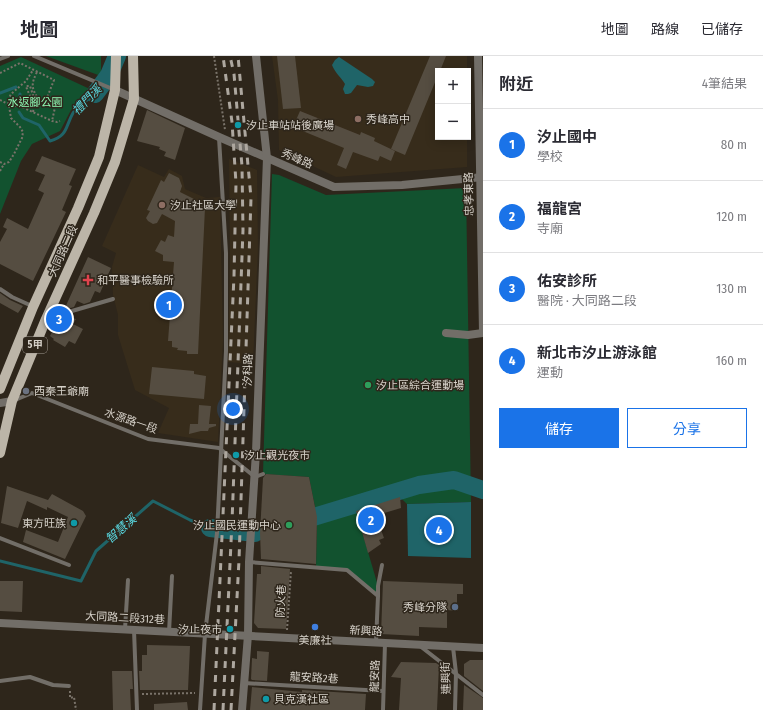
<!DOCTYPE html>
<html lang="zh-TW">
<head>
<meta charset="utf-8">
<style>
	:root { --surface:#fff; --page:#f2f2f3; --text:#2b2b33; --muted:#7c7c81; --line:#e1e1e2; --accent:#1a73e8 }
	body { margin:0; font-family:"Fira Sans Condensed","Noto Sans TC",sans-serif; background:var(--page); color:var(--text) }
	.controls { position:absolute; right:12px; top:12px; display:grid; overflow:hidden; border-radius:0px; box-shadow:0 2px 10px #0003 }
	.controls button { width:36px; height:36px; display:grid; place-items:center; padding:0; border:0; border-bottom:1px solid var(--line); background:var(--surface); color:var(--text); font:20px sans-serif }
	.you { position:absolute; left:233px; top:353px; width:14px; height:14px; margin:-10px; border:3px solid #fff; border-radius:50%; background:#1a73e8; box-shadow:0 0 0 6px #1a73e833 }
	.badge { display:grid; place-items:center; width:26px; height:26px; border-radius:50%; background:var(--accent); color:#fff; font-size:13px; font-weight:700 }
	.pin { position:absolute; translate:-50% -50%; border:2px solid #fff; box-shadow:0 1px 4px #0006 }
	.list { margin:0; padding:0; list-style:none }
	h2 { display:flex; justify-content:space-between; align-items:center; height:52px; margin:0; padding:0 16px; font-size:17px }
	h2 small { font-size:13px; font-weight:400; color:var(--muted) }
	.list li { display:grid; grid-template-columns:26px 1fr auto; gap:12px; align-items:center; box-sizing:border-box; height:72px; padding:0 16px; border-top:1px solid var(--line) }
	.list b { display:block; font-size:15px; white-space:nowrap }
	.list p { margin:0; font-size:13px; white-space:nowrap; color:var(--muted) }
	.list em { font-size:13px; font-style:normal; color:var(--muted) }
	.actions { display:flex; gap:8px; padding:12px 16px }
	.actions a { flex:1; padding:9px 0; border:1px solid var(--accent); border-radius:0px; text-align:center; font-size:14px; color:var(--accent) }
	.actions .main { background:var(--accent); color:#fff }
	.map { position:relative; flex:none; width:483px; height:654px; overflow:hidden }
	header { display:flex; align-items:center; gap:24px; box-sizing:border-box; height:56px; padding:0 20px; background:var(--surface); border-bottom:1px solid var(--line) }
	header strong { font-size:19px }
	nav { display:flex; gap:22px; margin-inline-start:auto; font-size:14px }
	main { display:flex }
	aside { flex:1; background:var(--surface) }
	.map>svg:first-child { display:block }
	.built { fill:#372c1b }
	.green { fill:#12522f }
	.water { fill:#1f6468 }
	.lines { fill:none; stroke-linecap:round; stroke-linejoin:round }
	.stream { stroke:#1f6468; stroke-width:3 }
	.river { stroke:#1f6468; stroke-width:18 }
	.building { fill:#554d41 }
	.path { stroke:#7a736a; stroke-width:2; stroke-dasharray:2 2; stroke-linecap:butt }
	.lane { stroke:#726e68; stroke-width:4 }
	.street { stroke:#726e68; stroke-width:8 }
	.primary { stroke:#bcb5a8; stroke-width:10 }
	.rail { stroke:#ada79f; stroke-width:3; stroke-dasharray:7 7; stroke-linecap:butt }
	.education-dot { fill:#8d6e63; stroke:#2e261b; stroke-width:1.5 }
	.culture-dot { fill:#0f9aa8; stroke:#2e261b; stroke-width:1.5 }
	.health-dot { fill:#e0444e; stroke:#2e261b; stroke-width:1.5 }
	.leisure-dot { fill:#2e9e5b; stroke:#2e261b; stroke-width:1.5 }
	.worship-dot { fill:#6b7280; stroke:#2e261b; stroke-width:1.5 }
	.service-dot { fill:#5c6f8a; stroke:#2e261b; stroke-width:1.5 }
	.shop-dot { fill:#3f7fe0; stroke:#2e261b; stroke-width:1.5 }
	.labels { text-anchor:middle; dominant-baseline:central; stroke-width:3; stroke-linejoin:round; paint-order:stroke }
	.shield { fill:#2e261b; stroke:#a49e96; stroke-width:1 }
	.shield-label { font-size:10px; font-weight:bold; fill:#d7d2ca }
	.park-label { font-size:11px; fill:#8efbb5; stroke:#2e261b }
	.poi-label { font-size:11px; fill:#d7d2ca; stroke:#2e261b; text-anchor:start }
	.street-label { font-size:11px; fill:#d7d2ca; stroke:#2e261b }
	.water-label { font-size:12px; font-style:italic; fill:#59dbe4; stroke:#2e261b }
</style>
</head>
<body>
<header>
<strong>地圖</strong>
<nav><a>地圖</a><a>路線</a><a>已儲存</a></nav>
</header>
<main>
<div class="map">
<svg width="483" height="654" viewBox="0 0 483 654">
	<rect width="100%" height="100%" fill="#2e261b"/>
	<g class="built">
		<path d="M272,0H467V15H438V81H467V111L336,121L279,94L278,44Z"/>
		<path d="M229,103L257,114L258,192L253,308L228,306L230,201Z"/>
		<path d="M138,109L164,121L169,113L182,120L185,133L206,142L220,141L223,284L218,386L158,377L169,352L135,334L118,279V259L113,239L112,211L116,197L102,190Z"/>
	</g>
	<g class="green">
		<path d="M46,0H101V20Z"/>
		<path d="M21,1L92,34L71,54L60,75L32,88L21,105L0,158V10Z"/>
		<path d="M272,118L279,119L326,139L466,132L471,446L407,448L400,441L356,455L378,530V540L347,514L316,512L317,461L309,421L263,418Z"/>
	</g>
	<g class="water">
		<path d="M339,1L372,23L375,26L373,30L368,31L357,29L351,37L348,38H345L343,33L345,28C341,21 335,17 332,9L335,4Z"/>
		<path d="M471,446V502L408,500L407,448Z"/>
	</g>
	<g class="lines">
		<g class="stream">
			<path d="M0,37L16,31"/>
			<path d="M19,45L20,38"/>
			<path d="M19,56L23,62L39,69L50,85C68,80 65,71 73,57C77,50 88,44 95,38"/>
			<path d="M0,505L81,525L96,495L153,445L190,464L210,472"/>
		</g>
		<g class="river">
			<path d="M95,38L109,19L117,0"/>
			<path d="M294,467L419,429L454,424L483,434"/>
			<path d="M210,472L255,477"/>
		</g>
	</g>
	<g class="building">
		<path d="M277,0H295L301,52L283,53Z"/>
		<path d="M430,0H446L440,15H438V19L405,99L391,93Z"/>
		<path d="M147,54L185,72L175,104L164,100L166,96L159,93L160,91L137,85Z"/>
		<path d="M300,55L360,79L361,76L375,82L374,85L395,95L391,105L380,100L378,105L353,96L346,113L337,109L344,92L293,71Z"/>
		<path d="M42,100L76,113L69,129L72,130L62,154L66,156L33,225L0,208V186L7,173L3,171L7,162L28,173L44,137L38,134L45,119L35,115Z"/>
		<path d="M169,117L179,122L182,130L180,136L202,147L201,149L205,152L198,298H187V295L177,294L178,292L172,291V285H168L174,206L163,205V199L155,195L161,184L165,186L168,179L174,181L175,165L162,158L157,167L153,168L148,165L146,162L150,155L147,154L161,124L164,126Z"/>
		<path d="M88,201L111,212L100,237L95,235L90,246L84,248L77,245L74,251L64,254Z"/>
		<path d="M0,237L10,244L23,250L18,257L0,247Z"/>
		<path d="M70,259L69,261L76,263L73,268L83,273L75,288L69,285L65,291L53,284L54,283L50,280L58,263Z"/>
		<path d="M152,311L194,315V318L206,320L204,343L149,338Z"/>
		<path d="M199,349L211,350L209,368H216V370L209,372L208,375H201L189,378L190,368H198Z"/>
		<path d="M266,418L309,421L317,461L316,508L261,503L260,477L263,422Z"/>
		<path d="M7,430L48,444L52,438L83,455L86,460L65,503L23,486L26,474L58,486L68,461L47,451V454L27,445L18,472L1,467Z"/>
		<path d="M400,441L401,452L381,458L385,470L380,471L384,482L379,484L381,488L368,497L356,455Z"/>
		<path d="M261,510L290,513L286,573L258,572L254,567L257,518H261Z"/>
		<path d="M0,525H23L22,556L0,555Z"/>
		<path d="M383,525L463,528V538H457V555L447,554V572L419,571V580L381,578Z"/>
		<path d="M147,589L190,590L188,634H140L139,615H142V599H147Z"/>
		<path d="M257,595L269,596L267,625L252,624L251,623L252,602L257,603Z"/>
		<path d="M470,604H483V635L464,620V608Z"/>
		<path d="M401,606L436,607L439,609L437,654H399L401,622L391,621Z"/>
		<path d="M112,615H132L133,633H130L131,654H113Z"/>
		<path d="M464,629L483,642V654H463Z"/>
		<path d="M252,631L302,636V634L366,638L365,654H250Z"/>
		<path d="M187,646L188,654H154V648Z"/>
	</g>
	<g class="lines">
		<g class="path">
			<path d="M214,0L225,74"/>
			<path d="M0,17L20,7L54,24L45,47"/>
			<path d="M0,44L8,48L22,51L52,65L57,66L60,65"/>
			<path d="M39,44L56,47L52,65"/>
			<path d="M33,56C35,46 29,40 26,30H30L34,42L38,46L39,44C31,32 31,28 37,16"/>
			<path d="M0,106L4,108L9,106L14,98L22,82L23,76L20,71L11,62L8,44L11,38L26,25L33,14"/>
			<path d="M0,115L4,108"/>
			<path d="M287,574L291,515"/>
			<path d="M70,635V642L74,641L76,654"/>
			<path d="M142,638L195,637"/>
		</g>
		<g class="lane">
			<path d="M34,0L115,34"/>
			<path d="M0,3L8,0"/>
			<path d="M0,233L12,241L32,250"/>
			<path d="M48,262L113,243"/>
			<path d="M15,344L32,337L148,383L219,392L255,421L263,418"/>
			<path d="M0,482L69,509"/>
			<path d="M249,506L347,514L378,540L376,586"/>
			<path d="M378,540V530L382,509"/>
			<path d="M125,573L128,524"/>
			<path d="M134,574L137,654"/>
			<path d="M169,576L172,520"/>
			<path d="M420,590L483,639"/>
			<path d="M453,591L456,617L455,654"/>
			<path d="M0,625L30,621L53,629L69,630"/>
			<path d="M244,627L383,635"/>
			<path d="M200,654L205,578L217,477L226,295V197L219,82"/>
			<path d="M383,654L385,587"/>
		</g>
		<g class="street">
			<path d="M478,0L483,276"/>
			<path d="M115,34L219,81L334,131L402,129L483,121"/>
			<path d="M446,277L468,279L483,277"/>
			<path d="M0,347L12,345"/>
			<path d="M0,567L483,592"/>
			<path d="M242,654L248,579L249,506L256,396L267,102L256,0"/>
		</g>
		<g class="primary">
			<path d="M0,333L33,251L78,152L99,101L115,34L116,0"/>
			<path d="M0,397L12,345L46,263L94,157L115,106L134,43L133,0"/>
		</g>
		<g class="rail">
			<path d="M214,654L234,220L236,127L232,66L223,0"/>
			<path d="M223,654L232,466L243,174L242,110L234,18L230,0"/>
			<path d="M231,654L239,504L251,142L238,0"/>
		</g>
	</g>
	<g class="education-dot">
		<circle cx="358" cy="63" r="4"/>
		<circle cx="162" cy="149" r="4"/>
	</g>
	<g class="culture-dot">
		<circle cx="238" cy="69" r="4"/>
		<circle cx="236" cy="399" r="4"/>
		<circle cx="74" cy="467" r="4"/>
		<circle cx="230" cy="573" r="4"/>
		<circle cx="266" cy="643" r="4"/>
	</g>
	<path class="health-dot" d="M86 218h4v4h4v4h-4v4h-4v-4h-4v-4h4z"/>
	<g class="leisure-dot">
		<circle cx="368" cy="329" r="4"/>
		<circle cx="289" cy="469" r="4"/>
	</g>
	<circle class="worship-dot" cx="26" cy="335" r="4"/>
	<circle class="service-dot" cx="455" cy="551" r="4"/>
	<circle class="shop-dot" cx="315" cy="571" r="4"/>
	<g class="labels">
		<rect class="shield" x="23" y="281" width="24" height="16" rx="3"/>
		<g class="shield-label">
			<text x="35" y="289">5甲</text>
		</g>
		<g class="park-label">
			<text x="35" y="46">水返腳公園</text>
		</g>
		<g class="poi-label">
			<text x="366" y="63">秀峰高中</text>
			<text x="246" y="69">汐止車站站後廣場</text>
			<text x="170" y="149">汐止社區大學</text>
			<text x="97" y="224">和平醫事檢驗所</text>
			<text x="376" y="329">汐止區綜合運動場</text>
			<text x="34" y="335">西秦王爺廟</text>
			<text x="244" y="399">汐止觀光夜市</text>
			<text x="66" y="467" text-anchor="end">東方旺族</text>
			<text x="281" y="469" text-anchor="end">汐止國民運動中心</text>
			<text x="447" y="551" text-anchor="end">秀峰分隊</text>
			<text x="222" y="573" text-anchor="end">汐止夜市</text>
			<text x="315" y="584" text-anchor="middle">美廉社</text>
			<text x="274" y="643">貝克漢社區</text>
		</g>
		<g class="street-label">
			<text transform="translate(297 103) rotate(23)">秀峰路</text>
			<text transform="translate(469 138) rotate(-91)">忠孝東路</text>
			<text transform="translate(63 195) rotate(-66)">大同路二段</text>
			<text transform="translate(248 314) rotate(-88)">汐科路</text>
			<text transform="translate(131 365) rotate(19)">水源路一段</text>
			<text transform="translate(281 545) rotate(-87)">防火巷</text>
			<text transform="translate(125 562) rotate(3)">大同路二段312巷</text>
			<text transform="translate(366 575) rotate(3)">新興路</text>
			<text transform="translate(375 620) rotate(-88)">龍安路</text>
			<text transform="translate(314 622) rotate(3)">龍安路2巷</text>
			<text transform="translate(446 622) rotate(-92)">連興街</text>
		</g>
		<g class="water-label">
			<text transform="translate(87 44) rotate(-46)">禮門溪</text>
			<text transform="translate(121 473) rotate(-41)">智慧溪</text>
		</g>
	</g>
</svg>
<div class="controls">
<button>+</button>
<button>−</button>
</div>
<div class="you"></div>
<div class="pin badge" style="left:169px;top:249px">1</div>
<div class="pin badge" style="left:371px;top:464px">2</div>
<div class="pin badge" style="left:59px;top:263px">3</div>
<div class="pin badge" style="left:439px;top:474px">4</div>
</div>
<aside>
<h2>附近<small>4筆結果</small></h2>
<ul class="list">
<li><span class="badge">1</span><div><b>汐止國中</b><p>學校</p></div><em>80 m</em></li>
<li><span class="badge">2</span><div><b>福龍宮</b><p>寺廟</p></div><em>120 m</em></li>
<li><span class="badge">3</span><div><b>佑安診所</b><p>醫院 · 大同路二段</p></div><em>130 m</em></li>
<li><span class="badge">4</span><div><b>新北市汐止游泳館</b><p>運動</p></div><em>160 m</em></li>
</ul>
<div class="actions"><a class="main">儲存</a><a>分享</a></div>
</aside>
</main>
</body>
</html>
